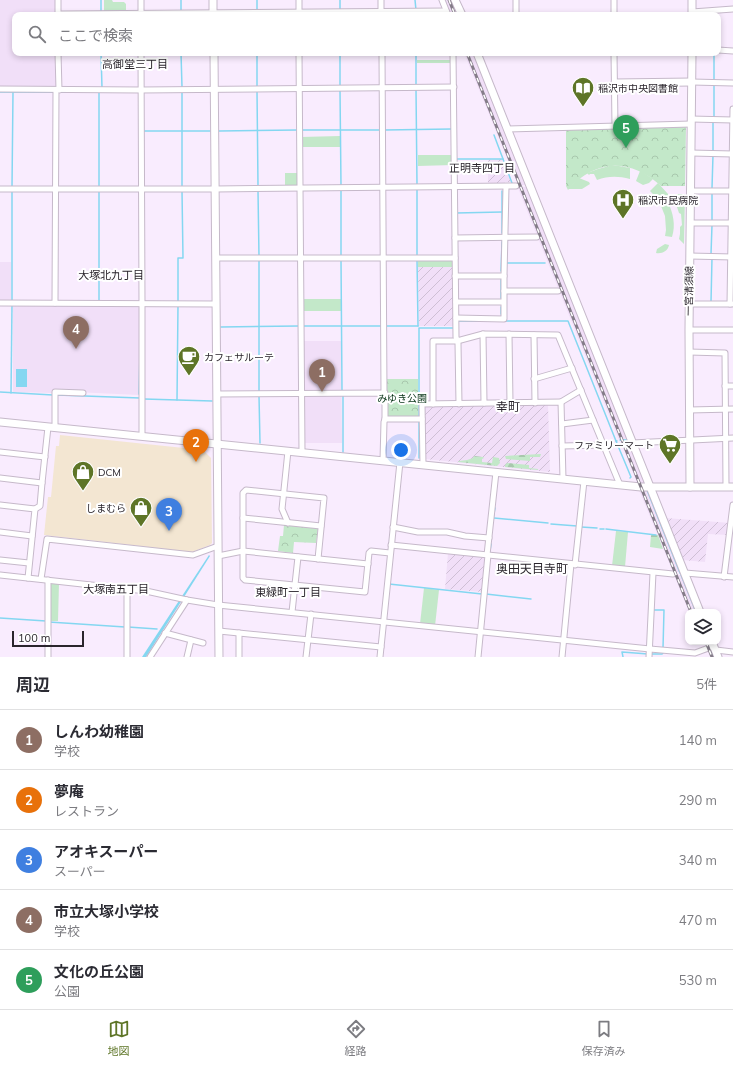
<!DOCTYPE html>
<html lang="ja">
<head>
<meta charset="utf-8">
<style>
	:root { --surface:#fff; --page:#f7f7f7; --text:#2b2b33; --muted:#7c7c81; --line:#e1e1e2; --accent:#5e7527 }
	body { margin:0; font-family:Mulish,"Noto Sans JP",sans-serif; background:var(--page); color:var(--text) }
	.controls { position:absolute; right:12px; bottom:12px; display:grid; overflow:hidden; border-radius:8px; box-shadow:0 2px 6px #0003 }
	.controls button { width:36px; height:36px; display:grid; place-items:center; padding:0; border:0; border-bottom:1px solid var(--line); background:var(--surface); color:var(--text); font:20px sans-serif }
	.scale { position:absolute; left:12px; bottom:10px; width:72px; box-sizing:border-box; padding-left:4px; border:2px solid #2a252c; border-top:0; font-size:11px; line-height:14px; white-space:nowrap; color:#2a252c; -webkit-text-stroke:3px #fff; paint-order:stroke }
	.you { position:absolute; left:401px; top:450px; width:14px; height:14px; margin:-10px; border:3px solid #fff; border-radius:50%; background:#1a73e8; box-shadow:0 0 0 6px #1a73e833 }
	.badge { display:grid; place-items:center; width:26px; height:26px; border-radius:50%; background:var(--accent); color:#fff; font-size:13px; font-weight:700 }
	.pin { position:absolute; translate:-50% -33px; filter:drop-shadow(0 1px 2px #0008) }
	.pin::after { content:''; position:absolute; top:21px; width:14px; height:12px; background:inherit; clip-path:polygon(0 0,100% 0,50% 100%) }
	.list { margin:0; padding:0; list-style:none }
	h2 { display:flex; justify-content:space-between; align-items:center; height:52px; margin:0; padding:0 16px; font-size:17px }
	h2 small { font-size:13px; font-weight:400; color:var(--muted) }
	.list li { display:grid; grid-template-columns:26px 1fr auto; gap:12px; align-items:center; box-sizing:border-box; height:60px; padding:0 16px; border-top:1px solid var(--line) }
	.list b { display:block; font-size:15px; white-space:nowrap }
	.list p { margin:0; font-size:13px; white-space:nowrap; color:var(--muted) }
	.list em { font-size:13px; font-style:normal; color:var(--muted) }
	.icon { flex:none; width:22px; height:22px; fill:none; stroke:currentColor; stroke-width:2; stroke-linecap:round; stroke-linejoin:round }
	.map { position:relative; flex:none; width:733px; height:657px; overflow:hidden }
	.search { position:absolute; background:var(--surface); box-shadow:0 2px 6px #0003; left:12px; right:12px; top:12px; height:44px; display:flex; align-items:center; gap:10px; box-sizing:border-box; padding:0 14px; border-radius:8px; color:var(--muted); font-size:15px }
	.sheet { height:352px; background:var(--surface) }
	nav { display:flex; justify-content:space-around; align-items:center; box-sizing:border-box; height:56px; border-top:1px solid var(--line); background:var(--surface); font-size:11px; color:var(--muted) }
	nav a { display:grid; justify-items:center; gap:2px }
	nav .on { color:var(--accent) }
	.map>svg:first-child { display:block }
	.commercial { fill:#f3e6d2 }
	.industrial { fill:url(#industrial-furrows) }
	.built { fill:#f1dff8 }
	.green { fill:#c3e8c9 }
	.forest { fill:url(#forest-firs) }
	.park { fill:url(#park-crowns) }
	.water { fill:#84d7f1 }
	.lines { fill:none; stroke-linecap:round; stroke-linejoin:round }
	.stream { stroke:#84d7f1; stroke-width:1.5 }
	.street-casing { stroke:#c6b9ca; stroke-width:7 }
	.secondary-casing { stroke:#c6b9ca; stroke-width:9 }
	.street { stroke:#fff; stroke-width:5 }
	.secondary { stroke:#fff; stroke-width:7 }
	.rail-casing { stroke:#857d89; stroke-width:3 }
	.rail { stroke:#fff; stroke-width:1.5; stroke-dasharray:4.5; stroke-linecap:butt }
	.labels { text-anchor:middle; dominant-baseline:central; stroke-width:4; stroke-linejoin:round; paint-order:stroke }
	.poi-label { font-size:10px; fill:#2a252c; stroke:#fff; text-anchor:start }
	.street-label { font-size:10px; fill:#2a252c; stroke:#fff }
	.park-label { font-size:10px; fill:#063215; stroke:#fff }
	.neighbourhood-label { font-size:11px; fill:#2a252c; stroke:#fff }
	.quarter-label { font-size:12px; fill:#2a252c; stroke:#fff }
</style>
</head>
<body>
<div class="map">
<svg width="733" height="657" viewBox="0 0 733 657">
	<defs>
		<pattern id="industrial-furrows" width="10" height="10" patternUnits="userSpaceOnUse"><rect width="10" height="10" fill="#f1dff8"/><path d="M-1 1l2-2M0 10L10 0M9 11l2-2" fill="none" stroke="#cfbfd5"/></pattern>
		<pattern id="forest-firs" width="22" height="20" patternUnits="userSpaceOnUse"><rect width="22" height="20" fill="#c3e8c9"/><path d="M5 1l3.5 6h-7zM16 11l3.5 6h-7z" fill="#a8c7ad"/></pattern>
		<pattern id="park-crowns" width="20" height="18" patternUnits="userSpaceOnUse"><rect width="20" height="18" fill="#c3e8c9"/><path d="M2 6a3 3 0 1 1 6 0M12 15a3 3 0 1 1 6 0" fill="none" stroke="#a8c7ad"/></pattern>
	</defs>
	<rect width="100%" height="100%" fill="#f9ecfe"/>
	<path class="commercial" d="M60,435L203,450L211,458L212,543L210,545L192,552L44,535L48,497H51L56,446H59Z"/>
	<g class="industrial">
		<path d="M502,159L511,182H505V184H488V160Z"/>
		<path d="M418,267H453L454,326H419Z"/>
		<path d="M548,405L550,472L425,459L424,406Z"/>
		<path d="M666,518L730,523L728,535L708,534L705,562L682,560Z"/>
		<path d="M448,553L486,558L482,592L445,589Z"/>
	</g>
	<g class="built">
		<path d="M0,0H57V15H15V53H57V87H0Z"/>
		<path d="M443,0H451L457,15H449Z"/>
		<path d="M464,53H473L526,185H518Z"/>
		<path d="M519,187H527L627,439L619,440L518,188Z"/>
		<rect x="0" y="262" width="11" height="39"/>
		<path d="M13,305L138,307L139,308V395L53,391V393L13,392Z"/>
		<path d="M303,341H341L342,443H303Z"/>
		<path d="M621,443H629L645,483H637Z"/>
		<path d="M640,489H647L679,572H673L639,490Z"/>
		<path d="M674,575H681L696,612H689Z"/>
	</g>
	<g class="green">
		<path d="M104,0H112L113,2H124L126,4V13H104Z"/>
		<rect x="417" y="60" width="35" height="3"/>
		<path d="M340,136V147H301V137Z"/>
		<path d="M418,155H453V165L418,166Z"/>
		<path d="M609,166H619L630,168V179C618,176 608,176 597,180L594,174H590L589,175L587,173L598,169Z"/>
		<path d="M640,171H641L653,179L649,183L643,185L636,181Z"/>
		<path d="M285,173H299V185L297,186H285Z"/>
		<path d="M579,178L589,182L590,184L582,189H568Z"/>
		<path d="M658,183L668,194V200L660,204L657,198L650,191Z"/>
		<path d="M677,194H685L684,244L679,239L680,234V227L682,225L681,214L679,213L674,198L675,196Z"/>
		<path d="M668,202C673,213 676,225 672,237L665,236L666,230L665,216L661,206Z"/>
		<path d="M665,244L669,245C668,251 662,254 656,253L657,249Z"/>
		<path d="M418,258L454,259V267H418Z"/>
		<rect x="302" y="299" width="39" height="12"/>
		<path d="M616,531L628,532L625,567L612,566Z"/>
		<path d="M51,583H59L58,621H49V584Z"/>
		<path d="M424,588L439,590L435,626L420,624Z"/>
	</g>
	<g class="forest">
		<path d="M541,454L540,457H530V461L506,459L505,456Z"/>
		<path d="M474,456L483,457L484,458L482,459V462L492,463L493,457L499,458L500,463L497,466L458,462L459,461L467,460L473,458Z"/>
		<path d="M507,463L529,465V468L538,469V470L505,467V465Z"/>
		<path d="M651,535H658L663,549L650,547Z"/>
	</g>
	<g class="park">
		<path d="M686,127L685,186H661C630,158 595,159 568,190L566,186V130Z"/>
		<path d="M386,379H418V418H387Z"/>
		<path d="M284,525L316,528L318,529L316,543L294,542L293,553L278,551L280,536H283Z"/>
	</g>
	<g class="water">
		<rect x="16" y="369" width="11" height="18"/>
		<path d="M209,555L210,556L146,657H142Z"/>
	</g>
	<g class="lines">
		<g class="stream">
			<path d="M101,0V12"/>
			<path d="M181,0V12"/>
			<path d="M257,0V10"/>
			<path d="M340,0V10"/>
			<path d="M415,0L416,10"/>
			<path d="M101,53L102,88"/>
			<path d="M181,53L182,87"/>
			<path d="M257,53V87"/>
			<path d="M340,53V86"/>
			<path d="M416,53V85"/>
			<path d="M714,80V53"/>
			<path d="M416,89L417,185"/>
			<path d="M182,90V187"/>
			<path d="M340,90L341,186"/>
			<path d="M257,91L258,186"/>
			<path d="M0,92H54"/>
			<path d="M59,92H77"/>
			<path d="M99,92V187"/>
			<path d="M714,117V84"/>
			<path d="M301,130H381"/>
			<path d="M384,130L452,129"/>
			<path d="M143,131H210"/>
			<path d="M219,131L298,130"/>
			<path d="M494,135L512,183L511,184"/>
			<path d="M713,152V122"/>
			<path d="M456,159H503"/>
			<path d="M12,187L13,92"/>
			<path d="M712,188L713,155"/>
			<path d="M417,190V256"/>
			<path d="M258,191L259,257"/>
			<path d="M341,191V256"/>
			<path d="M456,213L502,212"/>
			<path d="M712,221V193"/>
			<path d="M502,233V191"/>
			<path d="M711,254L712,225"/>
			<path d="M341,259L342,391"/>
			<path d="M417,259L418,326"/>
			<path d="M259,260V392"/>
			<path d="M506,263H545"/>
			<path d="M501,271L502,242"/>
			<path d="M501,298V280"/>
			<path d="M12,301V191"/>
			<path d="M99,301V191"/>
			<path d="M178,302V258H183L182,191"/>
			<path d="M711,302L712,258"/>
			<path d="M100,306H112"/>
			<path d="M501,314V307"/>
			<path d="M459,321H486"/>
			<path d="M504,321H568L616,441"/>
			<path d="M303,326H382"/>
			<path d="M385,326H418"/>
			<path d="M221,327L299,326"/>
			<path d="M0,392L53,395"/>
			<path d="M11,393L12,305"/>
			<path d="M139,394L140,352"/>
			<path d="M57,395L140,398"/>
			<path d="M343,395V452"/>
			<path d="M259,396L260,443"/>
			<path d="M144,399L212,401"/>
			<path d="M177,400L178,305"/>
			<path d="M419,416V328H454"/>
			<path d="M419,421V458"/>
			<path d="M620,440H627"/>
			<path d="M617,441H616L631,477L630,478"/>
			<path d="M647,490L680,573"/>
			<path d="M494,518L548,523"/>
			<path d="M493,519L495,508"/>
			<path d="M551,524L577,526"/>
			<path d="M581,527L597,528"/>
			<path d="M600,529H604"/>
			<path d="M606,529L656,535"/>
			<path d="M490,551L491,544"/>
			<path d="M681,575L696,612"/>
			<path d="M389,584L482,594"/>
			<path d="M486,594L531,599"/>
			<path d="M654,610H664L663,648"/>
			<path d="M0,618L46,621"/>
			<path d="M49,622L125,627"/>
			<path d="M128,627L157,629"/>
			<path d="M711,650L714,657"/>
			<path d="M651,654H662L663,653"/>
			<path d="M623,657L622,652L648,654"/>
		</g>
		<g class="street-casing">
			<g id="street">
				<path d="M58,0V15"/>
				<path d="M141,0V15"/>
				<path d="M299,0V15"/>
				<path d="M381,0V15"/>
				<path d="M442,0L448,15"/>
				<path d="M516,0V15"/>
				<path d="M614,0V15"/>
				<path d="M692,12L733,9"/>
				<path d="M58,14L446,11"/>
				<path d="M718,50L733,51"/>
				<path d="M58,53L59,90"/>
				<path d="M141,53L142,303V436"/>
				<path d="M299,53L302,452"/>
				<path d="M382,53L384,393"/>
				<path d="M453,53L456,337L458,343L459,404"/>
				<path d="M614,53L615,126"/>
				<path d="M692,82L733,83"/>
				<path d="M0,89L141,90L454,87"/>
				<path d="M691,119L733,120"/>
				<path d="M507,129L691,124"/>
				<path d="M691,153L733,154"/>
				<path d="M0,189H215L516,186"/>
				<path d="M690,191H733"/>
				<path d="M690,223H733"/>
				<path d="M455,238L537,237"/>
				<path d="M690,256L733,257"/>
				<path d="M216,258H455"/>
				<path d="M455,276H504"/>
				<path d="M504,291H558"/>
				<path d="M456,302H503"/>
				<path d="M0,303L216,304"/>
				<path d="M55,303L56,90"/>
				<path d="M689,304H732"/>
				<path d="M730,304L733,109"/>
				<path d="M456,318L504,319V276L506,187"/>
				<path d="M689,330H733"/>
				<path d="M483,334L484,403"/>
				<path d="M509,334L510,403"/>
				<path d="M534,335L535,403"/>
				<path d="M689,352L725,353L726,487"/>
				<path d="M534,379L572,368"/>
				<path d="M725,386H733"/>
				<path d="M217,394L385,393V419L384,422L383,460"/>
				<path d="M561,402L581,390"/>
				<path d="M433,404V341H457L483,334L558,335L620,485"/>
				<path d="M689,410L733,409"/>
				<path d="M385,419H422"/>
				<path d="M562,424L593,420"/>
				<path d="M55,428V392L83,393"/>
				<path d="M632,443L733,438"/>
				<path d="M562,446L603,445"/>
				<path d="M0,452L45,457"/>
				<path d="M423,465L422,404L561,402L563,479"/>
				<path d="M0,478L42,483L48,427"/>
				<path d="M0,505L35,509L28,578"/>
				<path d="M35,509L40,506L42,483"/>
				<path d="M243,518L321,526"/>
				<path d="M288,523L282,509L288,451"/>
				<path d="M393,527L418,532H447L465,536L489,538"/>
				<path d="M0,532L32,536"/>
				<path d="M391,545L673,574"/>
				<path d="M487,555L496,472"/>
				<path d="M218,556L243,551L368,564"/>
				<path d="M318,559L324,498L246,490L243,493V578L245,580L365,592L369,553L371,551L390,553"/>
				<path d="M0,560L29,563"/>
				<path d="M575,565L584,481"/>
				<path d="M685,573L733,577"/>
				<path d="M0,575L146,591L187,600L218,605L650,649L695,653L714,646"/>
				<path d="M724,577L733,505"/>
				<path d="M41,579L47,539L193,555L218,546"/>
				<path d="M127,589V657"/>
				<path d="M292,612L298,557"/>
				<path d="M219,631L381,647"/>
				<path d="M165,633L203,643"/>
				<path d="M239,633V657"/>
				<path d="M716,650L733,652"/>
				<path d="M48,657V580"/>
				<path d="M150,657L187,600"/>
				<path d="M187,657L191,640"/>
				<path d="M306,657L311,614"/>
				<path d="M380,657L400,462"/>
				<path d="M478,657L488,555"/>
				<path d="M562,657L571,564"/>
				<path d="M649,657L653,573"/>
			</g>
		</g>
		<g class="secondary-casing">
			<g id="secondary">
				<path d="M213,0V15"/>
				<path d="M455,0L462,15"/>
				<path d="M692,15V0"/>
				<path d="M214,53L219,657"/>
				<path d="M477,53L700,612"/>
				<path d="M692,53L689,330L690,487H733"/>
				<path d="M615,83L692,82"/>
				<path d="M0,422L641,487H690"/>
				<path d="M712,642L718,657"/>
			</g>
		</g>
		<use href="#street" class="street"/>
		<use href="#secondary" class="secondary"/>
		<g class="rail-casing">
			<g id="rail">
				<path d="M449,0L455,15"/>
				<path d="M467,53L691,612"/>
				<path d="M706,642L712,657"/>
			</g>
		</g>
		<use href="#rail" class="rail"/>
	</g>
	<defs>
		<g id="library-pin" transform="scale(1.15)"><path d="M0 17L-7.5 6A9.5 9.5 0 1 1 7.5 6Z" fill="#5e7527" stroke="#fff"/><path d="M-6-4Q-3-5.5-.7-3.5V5Q-3 3-6 4ZM6-4Q3-5.5 .7-3.5V5Q3 3 6 4Z" fill="#fff"/></g>
		<g id="hospital-pin" transform="scale(1.15)"><path d="M0 17L-7.5 6A9.5 9.5 0 1 1 7.5 6Z" fill="#5e7527" stroke="#fff"/><path d="M-5-5h3v3.5h4V-5h3V5h-3V1.5h-4V5h-3Z" fill="#fff"/></g>
		<g id="cafe-pin" transform="scale(1.15)"><path d="M0 17L-7.5 6A9.5 9.5 0 1 1 7.5 6Z" fill="#5e7527" stroke="#fff"/><path d="M-5.5-4.5H6V0H3Q3 3.5 0 3.5H-2.5Q-5.5 3.5-5.5 0ZM3-3.2v2h1.7v-2ZM-6 4.5H4V6H-6Z" fill="#fff"/></g>
		<g id="supermarket-pin" transform="scale(1.15)"><path d="M0 17L-7.5 6A9.5 9.5 0 1 1 7.5 6Z" fill="#5e7527" stroke="#fff"/><path d="M-6-5.5h2.5l.6 2H6L4.5 2H-2.5L-4.4-4H-6ZM-1.5 3.2a1.3 1.3 0 1 0 .1 0ZM3 3.2a1.3 1.3 0 1 0 .1 0Z" fill="#fff"/></g>
		<g id="shop-pin" transform="scale(1.15)"><path d="M0 17L-7.5 6A9.5 9.5 0 1 1 7.5 6Z" fill="#5e7527" stroke="#fff"/><path d="M-5-2.5h2.3a2.7 3.5 0 0 1 5.4 0H5L5.5 6h-11ZM-1.5-2.5h3a1.5 2.3 0 0 0-3 0Z" fill="#fff"/></g>
	</defs>
	<g fill-rule="evenodd">
		<use href="#library-pin" x="583" y="88"/>
		<use href="#hospital-pin" x="623" y="200"/>
		<use href="#cafe-pin" x="189" y="357"/>
		<use href="#supermarket-pin" x="670" y="445"/>
		<use href="#shop-pin" x="83" y="472"/>
		<use href="#shop-pin" x="141" y="508"/>
	</g>
	<g class="labels">
		<g class="poi-label">
			<text x="598" y="88">稲沢市中央図書館</text>
			<text x="638" y="200">稲沢市民病院</text>
			<text x="204" y="357">カフェサルーテ</text>
			<text x="654" y="445" text-anchor="end">ファミリーマート</text>
			<text x="98" y="472">DCM</text>
			<text x="126" y="508" text-anchor="end">しまむら</text>
		</g>
		<g class="street-label">
			<text transform="translate(689 291) rotate(-89)">一宮清須線</text>
		</g>
		<g class="park-label">
			<text x="402" y="398">みゆき公園</text>
		</g>
		<g class="neighbourhood-label">
			<text x="135" y="64">高御堂三丁目</text>
			<text x="482" y="168">正明寺四丁目</text>
			<text x="111" y="275">大塚北九丁目</text>
			<text x="116" y="589">大塚南五丁目</text>
			<text x="288" y="592">東緑町一丁目</text>
		</g>
		<g class="quarter-label">
			<text x="508" y="406">幸町</text>
			<text x="532" y="568">奥田天目寺町</text>
		</g>
	</g>
</svg>
<div class="controls">
<button><svg class="icon" aria-label="layers" viewBox="0 0 24 24"><path d="M12 4l9 5-9 5-9-5zM3 14l9 5 9-5"/></svg></button>
</div>
<div class="scale">100 m</div>
<div class="you"></div>
<div class="pin badge" style="left:322px;top:392px;background:#8d6e63">1</div>
<div class="pin badge" style="left:196px;top:462px;background:#e8710a">2</div>
<div class="pin badge" style="left:169px;top:531px;background:#3f7fe0">3</div>
<div class="pin badge" style="left:76px;top:349px;background:#8d6e63">4</div>
<div class="pin badge" style="left:626px;top:148px;background:#2e9e5b">5</div>
<div class="search"><svg class="icon" aria-label="search" viewBox="0 0 24 24"><circle cx="10" cy="10" r="6"/><path d="M15 15l6 6"/></svg>ここで検索</div>
</div>
<section class="sheet">
<h2>周辺<small>5件</small></h2>
<ul class="list">
<li><span class="badge" style="background:#8d6e63">1</span><div><b>しんわ幼稚園</b><p>学校</p></div><em>140 m</em></li>
<li><span class="badge" style="background:#e8710a">2</span><div><b>夢庵</b><p>レストラン</p></div><em>290 m</em></li>
<li><span class="badge" style="background:#3f7fe0">3</span><div><b>アオキスーパー</b><p>スーパー</p></div><em>340 m</em></li>
<li><span class="badge" style="background:#8d6e63">4</span><div><b>市立大塚小学校</b><p>学校</p></div><em>470 m</em></li>
<li><span class="badge" style="background:#2e9e5b">5</span><div><b>文化の丘公園</b><p>公園</p></div><em>530 m</em></li>
</ul>
</section>
<nav>
<a class="on"><svg class="icon" aria-label="map" viewBox="0 0 24 24"><path d="M3 6l6-2 6 2 6-2v14l-6 2-6-2-6 2zM9 4v14M15 6v14"/></svg>地図</a>
<a><svg class="icon" aria-label="directions" viewBox="0 0 24 24"><path d="M12 3l9 9-9 9-9-9zM9 14v-3h6M13 9l2 2-2 2"/></svg>経路</a>
<a><svg class="icon" aria-label="saved" viewBox="0 0 24 24"><path d="M7 4h10v16l-5-4-5 4z"/></svg>保存済み</a>
</nav>
</body>
</html>
